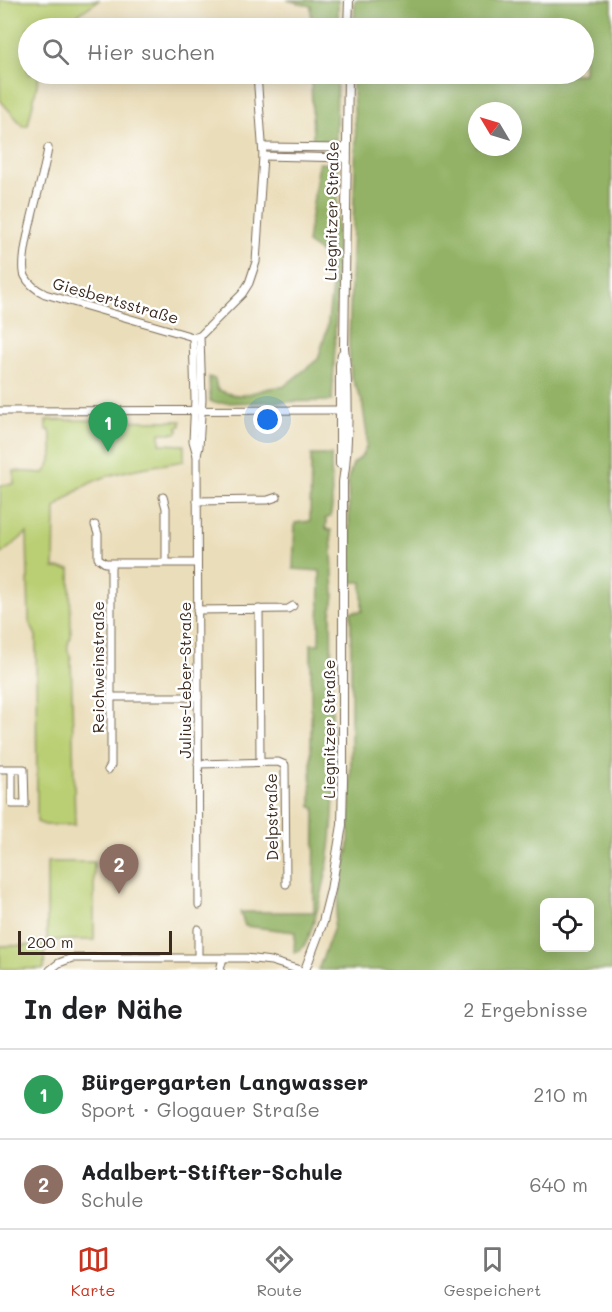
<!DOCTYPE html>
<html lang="de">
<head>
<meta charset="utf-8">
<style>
	:root { --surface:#fff; --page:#f2f2f2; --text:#202124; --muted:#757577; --line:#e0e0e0; --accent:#c8321e }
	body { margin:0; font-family:Mali,sans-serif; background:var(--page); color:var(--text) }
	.controls { position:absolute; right:18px; bottom:18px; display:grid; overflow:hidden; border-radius:9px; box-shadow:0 3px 15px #0003 }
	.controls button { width:54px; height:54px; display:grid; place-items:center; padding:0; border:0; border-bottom:2px solid var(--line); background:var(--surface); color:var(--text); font:30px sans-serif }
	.compass { position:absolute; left:468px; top:102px; width:54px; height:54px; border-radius:50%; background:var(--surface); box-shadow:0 3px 15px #0003; rotate:308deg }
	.scale { position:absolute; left:18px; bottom:15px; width:154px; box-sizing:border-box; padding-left:6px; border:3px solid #3b2a1e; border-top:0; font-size:16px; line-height:21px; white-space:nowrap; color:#3b2a1e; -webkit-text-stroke:4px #fff; paint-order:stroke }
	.you { position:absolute; left:268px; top:420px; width:21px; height:21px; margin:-15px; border:4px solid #fff; border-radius:50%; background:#1a73e8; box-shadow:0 0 0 9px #1a73e833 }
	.badge { display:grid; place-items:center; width:39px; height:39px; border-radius:50%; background:var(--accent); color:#fff; font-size:20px; font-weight:700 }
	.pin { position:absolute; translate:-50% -50px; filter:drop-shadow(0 2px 3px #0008) }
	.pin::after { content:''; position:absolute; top:32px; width:21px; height:18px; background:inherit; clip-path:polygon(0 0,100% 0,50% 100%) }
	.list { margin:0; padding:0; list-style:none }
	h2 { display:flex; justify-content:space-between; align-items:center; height:78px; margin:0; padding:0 24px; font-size:26px }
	h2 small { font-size:20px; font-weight:400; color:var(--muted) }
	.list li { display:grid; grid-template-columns:39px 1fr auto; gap:18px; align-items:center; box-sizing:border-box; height:90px; padding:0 24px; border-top:2px solid var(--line) }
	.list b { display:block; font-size:22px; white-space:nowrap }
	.list p { margin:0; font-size:20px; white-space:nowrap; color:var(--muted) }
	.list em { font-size:20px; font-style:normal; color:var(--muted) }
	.icon { flex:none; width:33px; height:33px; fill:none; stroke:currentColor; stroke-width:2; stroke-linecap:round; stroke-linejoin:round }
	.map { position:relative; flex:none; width:612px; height:970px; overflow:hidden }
	.search { position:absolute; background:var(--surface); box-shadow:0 3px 15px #0003; left:18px; right:18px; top:18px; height:66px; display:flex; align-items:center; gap:15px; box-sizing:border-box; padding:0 21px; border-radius:33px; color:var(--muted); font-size:22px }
	.sheet { height:258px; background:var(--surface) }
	nav { display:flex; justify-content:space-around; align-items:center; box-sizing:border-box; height:84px; border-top:2px solid var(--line); background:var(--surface); font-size:16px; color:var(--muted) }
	nav a { display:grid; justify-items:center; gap:3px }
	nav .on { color:var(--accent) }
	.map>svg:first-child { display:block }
	.green { fill:#bacf73; stroke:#7a7c48; stroke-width:1.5 }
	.forest { fill:#93b265; stroke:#676e42; stroke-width:1.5; fill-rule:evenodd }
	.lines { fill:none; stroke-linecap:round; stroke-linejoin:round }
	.minor-casing { stroke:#786954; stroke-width:9 }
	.major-casing { stroke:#786954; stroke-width:10 }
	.minor { stroke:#fff; stroke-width:7 }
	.major { stroke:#fff; stroke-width:8 }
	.labels { text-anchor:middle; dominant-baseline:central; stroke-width:5; stroke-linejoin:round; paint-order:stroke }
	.street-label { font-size:16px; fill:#3b2a1e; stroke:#fff }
</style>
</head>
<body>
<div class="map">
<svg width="612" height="970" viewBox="0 0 612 970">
	<rect width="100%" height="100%" fill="#fff"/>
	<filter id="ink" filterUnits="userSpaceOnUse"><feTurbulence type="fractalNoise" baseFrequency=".0167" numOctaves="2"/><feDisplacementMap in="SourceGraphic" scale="12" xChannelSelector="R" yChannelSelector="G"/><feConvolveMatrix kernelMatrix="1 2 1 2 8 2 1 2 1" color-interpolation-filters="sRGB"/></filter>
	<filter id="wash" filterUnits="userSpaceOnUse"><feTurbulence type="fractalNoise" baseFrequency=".008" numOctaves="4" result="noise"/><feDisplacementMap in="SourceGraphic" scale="24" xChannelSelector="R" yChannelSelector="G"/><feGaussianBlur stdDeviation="1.35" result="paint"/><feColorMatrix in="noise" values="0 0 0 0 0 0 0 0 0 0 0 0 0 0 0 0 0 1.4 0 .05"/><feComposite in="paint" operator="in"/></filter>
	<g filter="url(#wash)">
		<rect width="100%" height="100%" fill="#eaddb9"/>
		<g class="green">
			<path d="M0,0H99L58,28H28V74H41L39,76L28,125L23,126L0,100Z"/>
			<path d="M46,420L181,421V426H178V431L176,433H160V444L184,445V461C155,466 125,469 97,480C82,486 68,497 55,508L54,568L70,569L71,637C67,643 66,651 71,657L75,825H45L37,822L36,636L29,621L27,533L0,555V485L14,484V471L44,473C55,462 53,444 50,430H46Z"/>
			<rect x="47" y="862" width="47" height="78"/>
			<path d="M45,945L44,969H0V946Z"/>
		</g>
		<g class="forest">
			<path d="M287,0H338V28H311V6Z"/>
			<path d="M355,0H612V970H318L333,930L349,845L351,756V612L362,611V582H351L348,479L353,464L361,457L366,448L367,435L362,401L351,376L349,343L356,140L352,74H584V28H354ZM477,111H513V147H477ZM544,902H590V948H544Z"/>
			<path d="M311,74H337L336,140H313Z"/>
			<path d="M319,163L334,164L338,167L335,346L332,401L215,403L210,401L209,377L215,379L217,389C247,404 255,386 283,387L318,359L327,329L333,279L327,257L307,243Z"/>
			<path d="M311,455H331L332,507L330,517L325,519L327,523L325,527L328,530H331L334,596L331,613C332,648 331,684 332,719C332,734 334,750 334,765C335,817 330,874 313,924C309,936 307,948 294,953L295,932L245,926L240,912H314L315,808L311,807V644H319L320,571L293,569L295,523L310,521Z"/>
		</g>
	</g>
	<g filter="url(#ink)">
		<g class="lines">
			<g class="minor-casing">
				<g id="minor">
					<path d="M263,147L347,148"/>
					<path d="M48,148C45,174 17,257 25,276C29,285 37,290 45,294L193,337"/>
					<path d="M263,156L347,158"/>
					<path d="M193,337L195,399L193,441L197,455"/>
					<path d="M196,337L200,336L242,294L249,283L256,262L263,156L257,74"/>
					<path d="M0,411L344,410"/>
					<path d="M163,497L166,508V562"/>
					<path d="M197,501L268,500L277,497"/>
					<path d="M95,525L98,534V558L105,563H197"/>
					<path d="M259,609L260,762"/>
					<path d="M197,610L288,609L293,606"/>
					<path d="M111,697H198"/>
					<path d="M198,764L278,762L285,765L286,884"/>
					<path d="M0,769H24L25,804H12V769"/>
					<path d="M108,770L111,765V564"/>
					<path d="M199,905L197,455L199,447L202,399L200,336"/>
					<path d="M198,957V929"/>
					<path d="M50,970L59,963L72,958H246L271,961L300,970"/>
					<path d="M220,970L223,958"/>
				</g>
			</g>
			<g class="major-casing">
				<g id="major">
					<path d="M348,28L349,0"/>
					<path d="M340,464V365L342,354"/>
					<path d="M305,970L323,922L331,890L342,825L343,779V482C349,444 349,386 344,348L348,74"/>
				</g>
			</g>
			<use href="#minor" class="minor"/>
			<use href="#major" class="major"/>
		</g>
	</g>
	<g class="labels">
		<g class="street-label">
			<text transform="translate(331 211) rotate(-89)">Liegnitzer Straße</text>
			<text transform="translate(116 300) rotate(16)">Giesbertsstraße</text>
			<text transform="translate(97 667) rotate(-90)">Reichweinstraße</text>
			<text transform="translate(184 680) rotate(-90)">Julius-Leber-Straße</text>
			<text transform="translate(328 729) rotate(-90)">Liegnitzer Straße</text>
			<text transform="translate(271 817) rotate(-91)">Delpstraße</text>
		</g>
	</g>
</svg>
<div class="controls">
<button><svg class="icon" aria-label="locate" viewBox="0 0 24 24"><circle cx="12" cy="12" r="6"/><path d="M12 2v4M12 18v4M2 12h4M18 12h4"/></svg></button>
</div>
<svg class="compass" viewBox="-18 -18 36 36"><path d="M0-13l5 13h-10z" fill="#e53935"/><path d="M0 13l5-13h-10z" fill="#757577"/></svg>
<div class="scale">200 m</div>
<div class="you"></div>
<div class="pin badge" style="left:108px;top:452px;background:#2e9e5b">1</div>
<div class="pin badge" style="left:119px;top:894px;background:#8d6e63">2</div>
<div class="search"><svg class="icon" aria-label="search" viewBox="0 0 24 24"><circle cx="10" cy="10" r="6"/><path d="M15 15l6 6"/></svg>Hier suchen</div>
</div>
<section class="sheet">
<h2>In der Nähe<small>2 Ergebnisse</small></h2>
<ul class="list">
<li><span class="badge" style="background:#2e9e5b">1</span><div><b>Bürgergarten Langwasser</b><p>Sport · Glogauer Straße</p></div><em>210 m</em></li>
<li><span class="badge" style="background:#8d6e63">2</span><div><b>Adalbert-Stifter-Schule</b><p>Schule</p></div><em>640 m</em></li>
</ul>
</section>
<nav>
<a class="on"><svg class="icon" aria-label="map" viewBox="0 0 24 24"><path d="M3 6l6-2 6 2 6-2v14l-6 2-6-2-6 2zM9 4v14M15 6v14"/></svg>Karte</a>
<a><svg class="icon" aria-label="directions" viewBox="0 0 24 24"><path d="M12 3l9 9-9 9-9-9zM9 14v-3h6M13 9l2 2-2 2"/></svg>Route</a>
<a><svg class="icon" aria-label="saved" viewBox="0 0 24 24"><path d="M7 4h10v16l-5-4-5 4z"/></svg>Gespeichert</a>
</nav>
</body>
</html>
